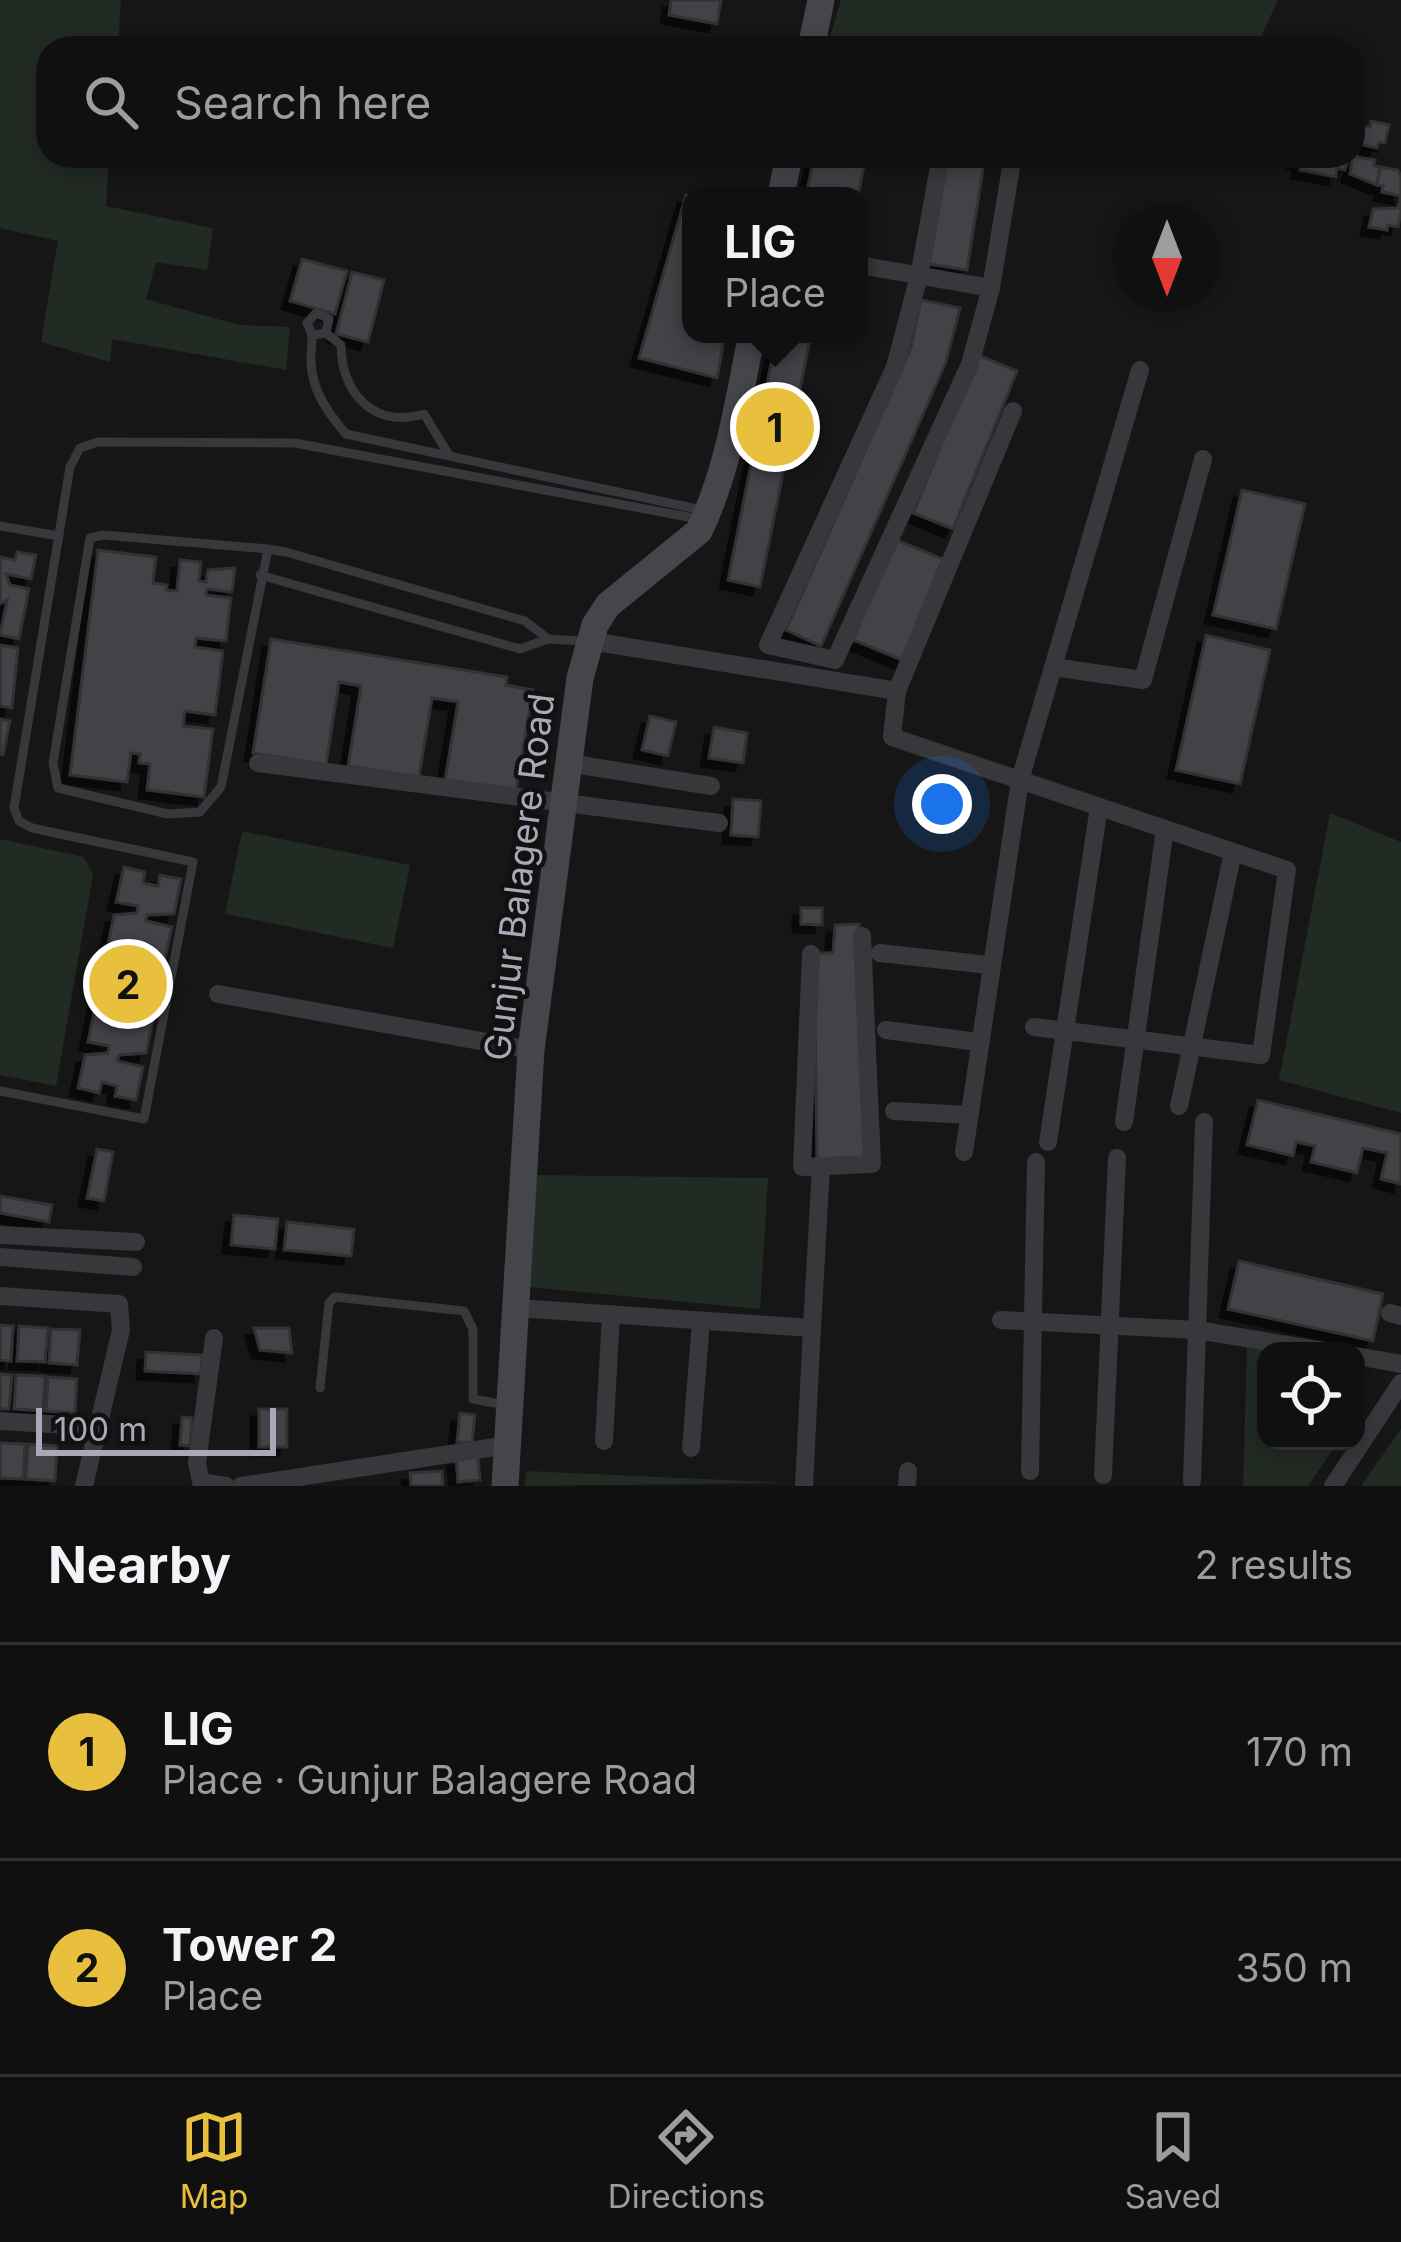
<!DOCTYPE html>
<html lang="en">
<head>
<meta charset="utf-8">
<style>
	:root { --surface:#101011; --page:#19191a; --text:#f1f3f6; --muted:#9c9d9f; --line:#303031; --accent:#e8c03d }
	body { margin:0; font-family:Inter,sans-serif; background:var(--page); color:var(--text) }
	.controls { position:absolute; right:36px; bottom:36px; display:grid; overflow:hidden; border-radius:24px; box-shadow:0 6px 18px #0003 }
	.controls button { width:108px; height:108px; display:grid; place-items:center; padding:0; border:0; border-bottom:3px solid var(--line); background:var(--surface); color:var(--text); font:60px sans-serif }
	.compass { position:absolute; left:1113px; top:204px; width:108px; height:108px; border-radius:50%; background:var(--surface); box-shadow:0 6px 18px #0003; rotate:180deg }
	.scale { position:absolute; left:36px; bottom:30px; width:240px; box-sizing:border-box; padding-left:12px; border:6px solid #a8abb7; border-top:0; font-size:33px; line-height:42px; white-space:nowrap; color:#a8abb7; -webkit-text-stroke:9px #111112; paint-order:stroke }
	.you { position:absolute; left:942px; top:804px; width:42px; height:42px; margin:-30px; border:9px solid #fff; border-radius:50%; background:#1a73e8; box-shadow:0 0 0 18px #1a73e833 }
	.badge { display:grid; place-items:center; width:78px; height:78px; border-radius:50%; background:var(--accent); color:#111; font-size:39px; font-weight:700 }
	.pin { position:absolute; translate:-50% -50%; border:6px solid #fff; box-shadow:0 3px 12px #0006 }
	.popup { position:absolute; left:682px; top:187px; width:186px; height:156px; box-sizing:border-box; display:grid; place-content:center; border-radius:24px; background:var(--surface); filter:drop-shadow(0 3px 9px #0005); font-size:39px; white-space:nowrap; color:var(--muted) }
	.popup b { font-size:45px; color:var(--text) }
	.popup::after { content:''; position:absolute; left:50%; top:100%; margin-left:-24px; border:24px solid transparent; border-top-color:var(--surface) }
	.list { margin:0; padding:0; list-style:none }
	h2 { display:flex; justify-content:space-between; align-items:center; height:156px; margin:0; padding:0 48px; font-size:51px }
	h2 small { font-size:39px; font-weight:400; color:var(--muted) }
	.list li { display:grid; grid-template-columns:78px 1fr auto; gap:36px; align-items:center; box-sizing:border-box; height:216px; padding:0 48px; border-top:3px solid var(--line) }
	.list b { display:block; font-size:45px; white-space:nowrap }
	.list p { margin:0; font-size:39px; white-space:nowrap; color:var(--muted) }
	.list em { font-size:39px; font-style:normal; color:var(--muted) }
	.icon { flex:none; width:66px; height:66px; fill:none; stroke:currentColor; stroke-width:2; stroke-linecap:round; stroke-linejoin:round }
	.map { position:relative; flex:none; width:1401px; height:1486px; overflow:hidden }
	.search { position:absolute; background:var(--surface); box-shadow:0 6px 18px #0003; left:36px; right:36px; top:36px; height:132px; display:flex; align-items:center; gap:30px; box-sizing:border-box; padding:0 42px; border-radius:36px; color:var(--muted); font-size:45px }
	.sheet { height:588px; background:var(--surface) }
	nav { display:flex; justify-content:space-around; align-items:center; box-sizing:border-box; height:168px; border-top:3px solid var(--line); background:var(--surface); font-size:33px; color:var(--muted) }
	nav a { display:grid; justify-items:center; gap:6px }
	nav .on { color:var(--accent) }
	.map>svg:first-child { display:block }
	.green { fill:#222a24 }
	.building { fill:#424347; stroke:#303033; stroke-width:3; fill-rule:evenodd; filter:url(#shadow) }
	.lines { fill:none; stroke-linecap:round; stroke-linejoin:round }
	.lane { stroke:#37373c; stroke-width:9 }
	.street { stroke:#37373c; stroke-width:18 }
	.secondary { stroke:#45464c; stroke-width:27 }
	.labels { text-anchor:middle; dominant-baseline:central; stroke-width:9; stroke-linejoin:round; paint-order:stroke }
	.street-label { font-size:36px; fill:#a8abb7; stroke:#111112 }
</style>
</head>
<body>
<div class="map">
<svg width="1401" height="1486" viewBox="0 0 1401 1486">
	<defs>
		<filter id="shadow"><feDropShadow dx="-8" dy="8" stdDeviation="0" flood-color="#0009"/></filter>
	</defs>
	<rect width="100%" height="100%" fill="#161617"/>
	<g class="green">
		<path d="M0,0H121L118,48H48V156H109L106,206L213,228L207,270L156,262L146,299L239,325L290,327L286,370L112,339L110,362L41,342L58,241L0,228Z"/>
		<path d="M841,0H1278L1256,48H930L830,37Z"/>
		<path d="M1330,813L1401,842V1113L1279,1080Z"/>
		<path d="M242,831L410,865L393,948L225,914Z"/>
		<path d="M0,839L84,857L93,875L56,1086L0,1075Z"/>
		<path d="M536,1175L768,1178L760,1309L529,1287Z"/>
		<path d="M1247,1347L1268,1351L1266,1441H1339L1308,1486H1243Z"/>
		<path d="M1401,1429V1486H1361Z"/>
		<path d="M526,1471L790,1483L525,1486Z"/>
	</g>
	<g class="building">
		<path d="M671,0H721L717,24L669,15Z"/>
		<path d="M1371,121L1389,125L1385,143L1379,142L1377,148L1359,144L1356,157L1375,160L1374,166L1380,167L1377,185L1350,174L1352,159H1348L1345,170L1337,168L1336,177L1300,170L1301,161L1293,160L1353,156L1359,125L1370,127Z"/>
		<path d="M814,156H866L858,196H806Z"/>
		<path d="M947,156H985L967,270L929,264Z"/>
		<path d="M1380,167L1398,170L1401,176V212L1398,227L1388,225L1387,230L1369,227L1373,209L1398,208L1401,196L1382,192L1383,186L1377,185Z"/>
		<path d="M686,195L691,197V334H725L717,378L639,358Z"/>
		<path d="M302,259L347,271L335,314L290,301Z"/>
		<path d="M352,272L384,280L368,342L336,334Z"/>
		<path d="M921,300L960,308L946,362L821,646L786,630L911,347Z"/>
		<path d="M777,334H811L760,587L728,580Z"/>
		<path d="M978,355L1017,371L953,529L913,513Z"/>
		<path d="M1242,490L1305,504L1276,629L1213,615Z"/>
		<path d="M894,539L943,559L902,660L853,640Z"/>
		<path d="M98,550L156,557L153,583L167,585L166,590L177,591L180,560L201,562L199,581L206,582L208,570L235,568L232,592L207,589L206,595L231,598L226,641L196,638L195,647L223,651L215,715L185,711L183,726L213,729L204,797L147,790L150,764L139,763L140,754L131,753L127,782L70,775Z"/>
		<path d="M17,552L36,555L31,579L6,574L10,585L29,589L19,639L0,635L7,600L0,604V557L15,560Z"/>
		<path d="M1206,635L1270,650L1240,784L1176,770Z"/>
		<path d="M271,639L507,677L506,685L533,690L516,792L445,780L458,702L432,698L419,777L348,766L361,686L339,682L326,765L253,753Z"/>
		<path d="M0,645L18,648L12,708L0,706Z"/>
		<path d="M650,716L676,722L668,756L642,750Z"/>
		<path d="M0,719L10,721L3,755L0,754Z"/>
		<path d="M714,727L747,733L743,763L709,758Z"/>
		<path d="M733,799L761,801L758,837L731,835Z"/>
		<path d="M124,867L145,872L143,883L158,886L160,875L181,879L174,914L147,915L146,921L172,927L159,986L134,981L139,990L158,994L146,1053L119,1055L117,1061L143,1067L136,1100L115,1096L117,1086L102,1082L99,1093L78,1088L85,1055L108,1053L109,1046L88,1042L100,982L121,987L123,978L102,974L114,915L137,913L138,906L116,902ZM128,943L147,947L143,966L131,958L125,962ZM116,1003L134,1007L130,1025L113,1022Z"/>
		<path d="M801,908H822V925L801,924Z"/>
		<path d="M859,924L870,1158L817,1161L814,953H833L835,925Z"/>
		<path d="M1258,1100L1401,1134V1184L1381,1179L1387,1153L1363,1148L1357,1173L1311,1162L1315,1146L1296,1142L1293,1156L1247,1145Z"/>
		<path d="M97,1149L113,1152L104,1201L87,1198Z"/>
		<path d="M0,1196L52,1205L49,1222L0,1213Z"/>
		<path d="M234,1215L278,1219L275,1249L231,1245Z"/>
		<path d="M287,1222L354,1229L351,1256L284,1250Z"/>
		<path d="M1239,1261L1383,1294L1373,1341L1228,1309Z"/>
		<path d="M0,1325L13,1326L11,1361L0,1360Z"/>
		<path d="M19,1326L48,1328L45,1362L17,1361Z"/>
		<path d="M254,1328H289L292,1353L260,1350Z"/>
		<path d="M51,1329L80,1330L77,1365L49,1363Z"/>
		<path d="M146,1352L202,1355L201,1374L145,1371Z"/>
		<path d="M0,1374L12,1375L9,1409H0Z"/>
		<path d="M16,1375L45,1376L43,1411L14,1409Z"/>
		<path d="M48,1377L77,1379L75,1413L46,1411Z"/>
		<rect x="259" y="1409" width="28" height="38"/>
		<path d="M460,1413L475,1415L472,1443L457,1442Z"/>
		<path d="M182,1417L192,1418L190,1446L180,1445Z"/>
		<path d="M0,1443L25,1444L23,1479L0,1478Z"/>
		<path d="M28,1444L57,1446L55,1481L26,1479Z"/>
		<path d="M478,1456L480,1480L458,1482L456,1458Z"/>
		<path d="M442,1471L443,1486H411L410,1473Z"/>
	</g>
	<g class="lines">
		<g class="lane">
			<path d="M326,333L341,345C341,393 374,429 424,414L449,455"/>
			<path d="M314,335L326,333L329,319L316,313L307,323C316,338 310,346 311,362C312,391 328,413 346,434L702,510"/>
			<path d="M0,526L59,536"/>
			<path d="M268,549L221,787L200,812L168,814L58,788L53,763L90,538L103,535L268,549L286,552L525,621L548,639"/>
			<path d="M260,575L520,649L548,639L584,641"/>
			<path d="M0,1091L144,1119L193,862L32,828L19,821L14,808L70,467L80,448L98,442L295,443L699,519"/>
			<path d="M320,1388L329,1303L335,1297L464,1311L473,1329V1399L505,1405"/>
		</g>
		<g class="street">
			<path d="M941,156L919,276L895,367L768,645L835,660L970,364L991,288L1013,156"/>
			<path d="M859,265L991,288"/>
			<path d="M1013,411L897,691L892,737L1287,870L1261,1055L1034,1027"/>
			<path d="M591,641L897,691"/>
			<path d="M1053,667L1143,680L1203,459"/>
			<path d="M258,763L719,823"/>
			<path d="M568,763L711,786"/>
			<path d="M880,953L989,965"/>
			<path d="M811,954L802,1167L872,1164L862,936"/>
			<path d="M218,994L531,1050"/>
			<path d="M886,1030L979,1042"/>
			<path d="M1179,1106L1233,852"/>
			<path d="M894,1111L969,1115"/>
			<path d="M1124,1122L1165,829"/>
			<path d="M1048,1142L1099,807"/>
			<path d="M964,1152L1020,780L1140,370"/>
			<path d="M0,1235L136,1242"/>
			<path d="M0,1257L133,1267"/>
			<path d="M0,1296L119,1304L121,1330L84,1486"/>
			<path d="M517,1308L812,1328L804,1486"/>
			<path d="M1390,1313L1401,1316"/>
			<path d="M1001,1320L1197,1330L1324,1351"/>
			<path d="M812,1328L821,1167"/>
			<path d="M214,1338L197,1463L201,1482L226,1486"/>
			<path d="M1356,1356L1401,1364"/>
			<path d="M0,1421L98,1427"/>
			<path d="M604,1441L611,1314"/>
			<path d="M691,1448L701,1321"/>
			<path d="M1030,1471L1036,1162"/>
			<path d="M1103,1475L1117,1158"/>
			<path d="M1192,1481L1204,1122"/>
			<path d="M241,1486L508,1445"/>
			<path d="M907,1486L908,1471"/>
			<path d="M1333,1486L1401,1383"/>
		</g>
		<g class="secondary">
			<path d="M811,48L821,0"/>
			<path d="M781,196L789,156"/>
			<path d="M505,1486L531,1050L580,678L595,625L608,605L699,531C729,469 738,401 752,334"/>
		</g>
	</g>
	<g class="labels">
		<g class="street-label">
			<text transform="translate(519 877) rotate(-83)">Gunjur Balagere Road</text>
		</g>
	</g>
</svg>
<div class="controls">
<button><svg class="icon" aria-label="locate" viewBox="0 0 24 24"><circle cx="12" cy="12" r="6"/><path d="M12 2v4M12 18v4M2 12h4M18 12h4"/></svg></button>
</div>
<svg class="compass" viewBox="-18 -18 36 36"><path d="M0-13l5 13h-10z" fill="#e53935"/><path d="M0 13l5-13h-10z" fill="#9c9d9f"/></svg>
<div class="scale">100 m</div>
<div class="you"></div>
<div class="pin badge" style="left:775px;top:427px">1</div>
<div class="popup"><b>LIG</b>Place</div>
<div class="pin badge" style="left:128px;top:984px">2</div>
<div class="search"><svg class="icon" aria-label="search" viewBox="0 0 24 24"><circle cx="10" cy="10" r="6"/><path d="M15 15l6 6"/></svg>Search here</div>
</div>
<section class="sheet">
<h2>Nearby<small>2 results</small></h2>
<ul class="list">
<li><span class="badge">1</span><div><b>LIG</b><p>Place · Gunjur Balagere Road</p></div><em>170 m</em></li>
<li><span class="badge">2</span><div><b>Tower 2</b><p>Place</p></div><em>350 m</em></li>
</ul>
</section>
<nav>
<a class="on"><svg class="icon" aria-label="map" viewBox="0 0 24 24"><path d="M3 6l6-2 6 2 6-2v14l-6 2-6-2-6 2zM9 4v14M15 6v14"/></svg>Map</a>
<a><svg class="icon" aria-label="directions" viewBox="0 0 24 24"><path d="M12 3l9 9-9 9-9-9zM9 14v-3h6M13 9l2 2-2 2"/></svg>Directions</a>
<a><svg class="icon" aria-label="saved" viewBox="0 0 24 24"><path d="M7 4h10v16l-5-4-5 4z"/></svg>Saved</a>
</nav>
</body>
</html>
